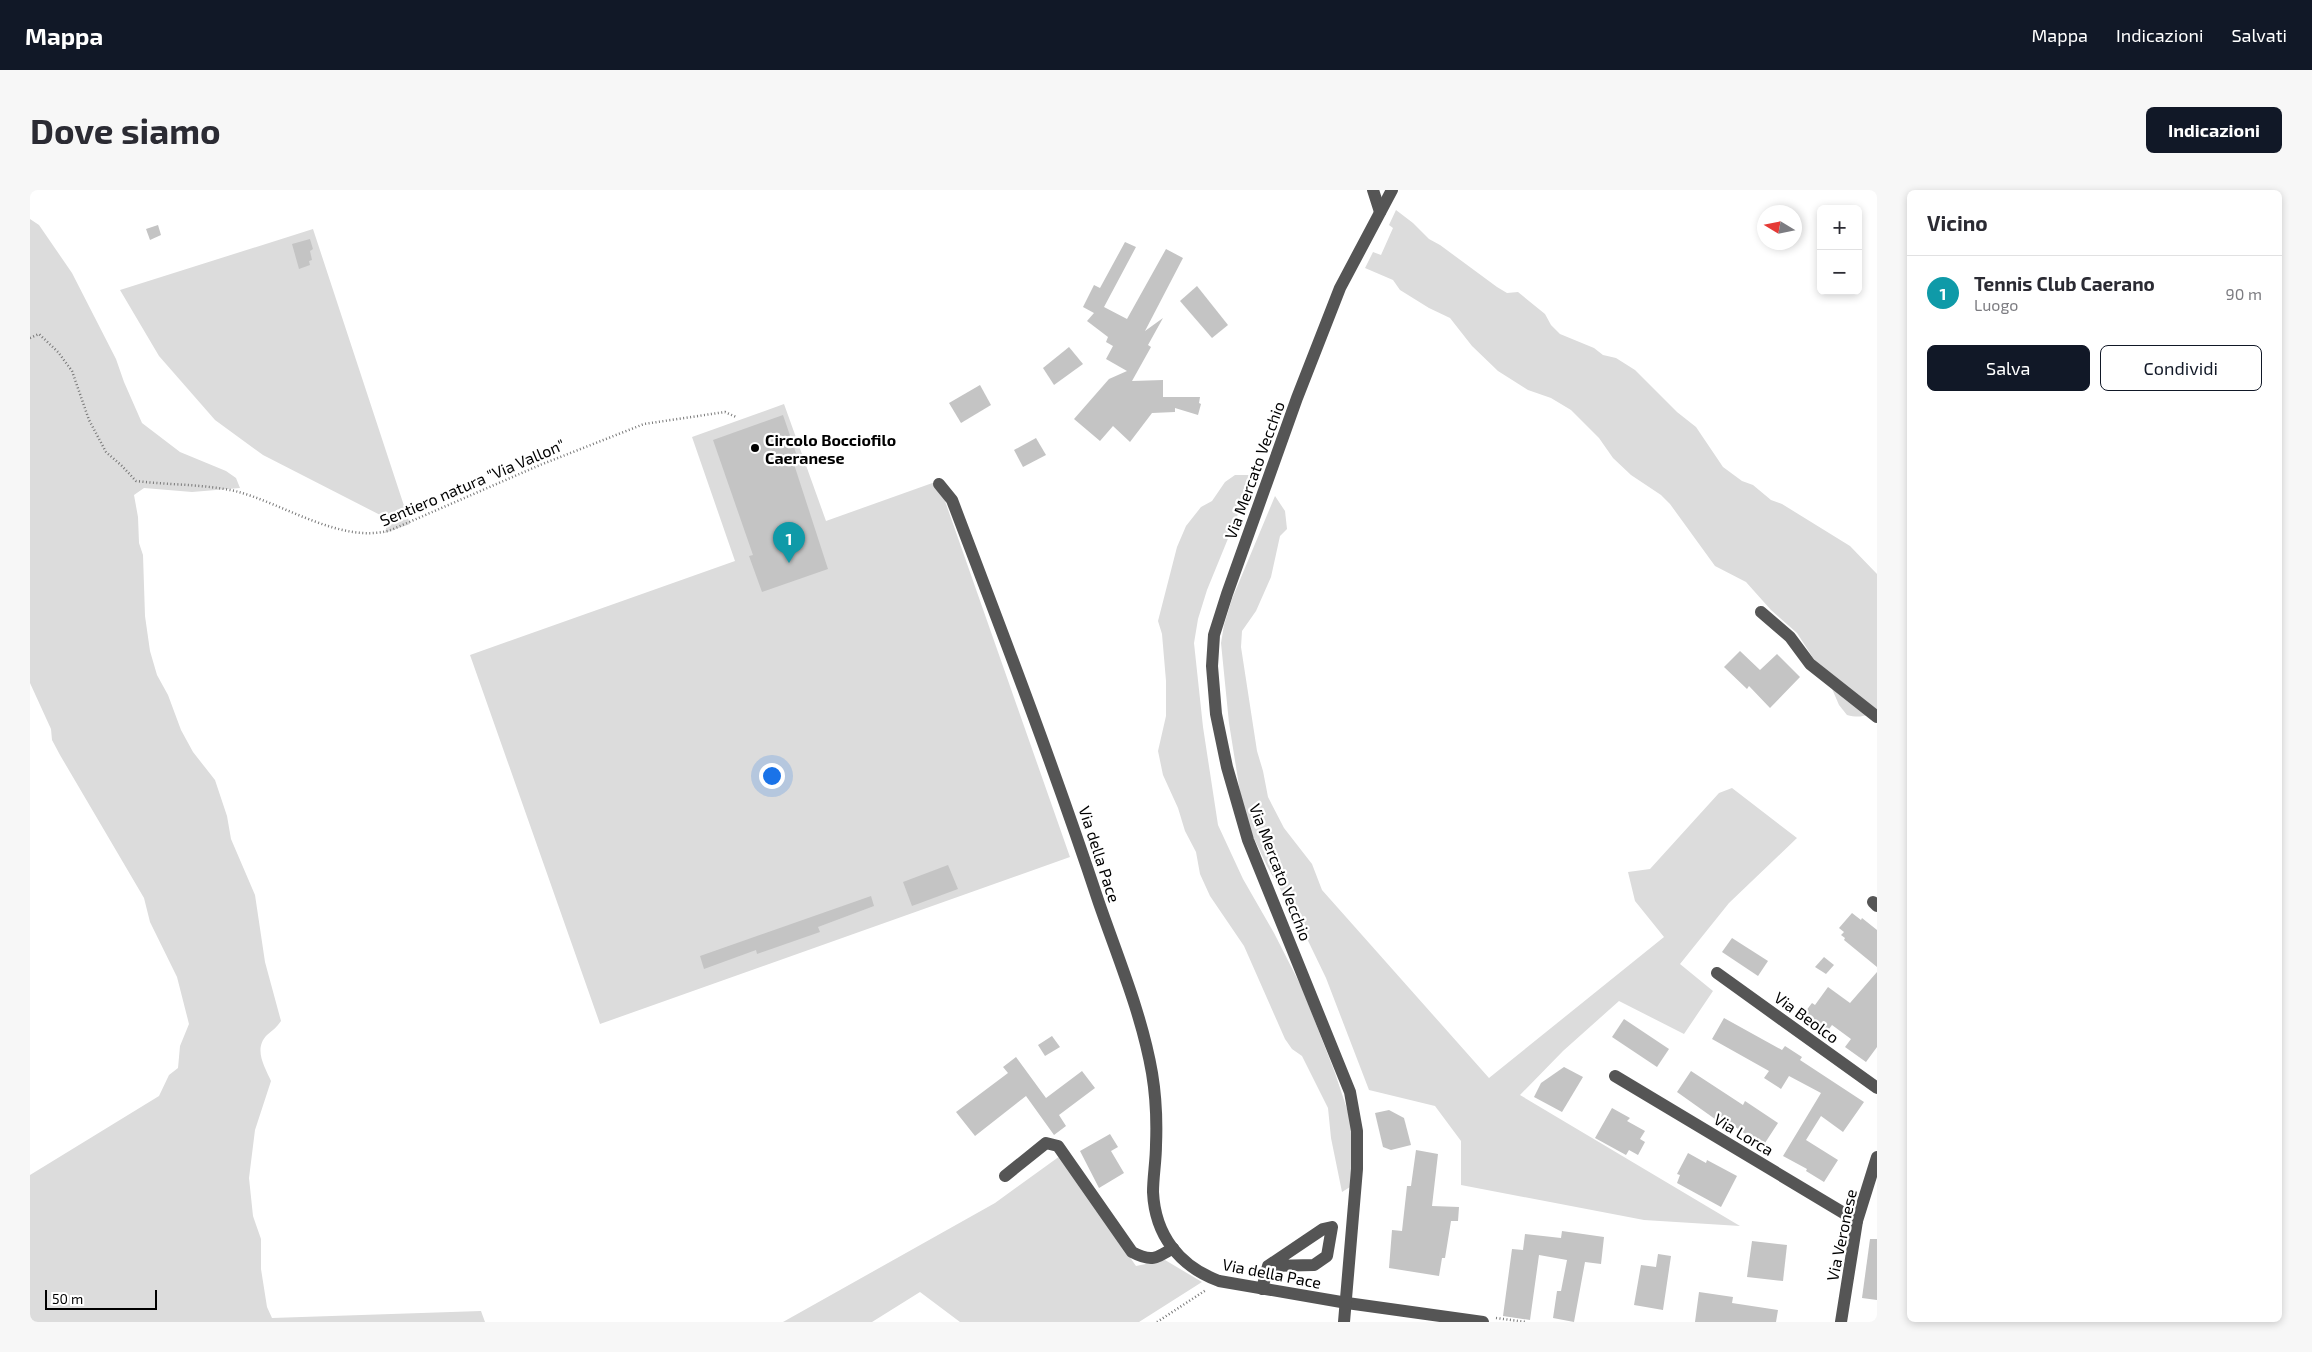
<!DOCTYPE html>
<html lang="it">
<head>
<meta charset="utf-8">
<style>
	:root { --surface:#fff; --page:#f7f7f7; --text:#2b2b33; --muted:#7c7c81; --line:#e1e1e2; --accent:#111827 }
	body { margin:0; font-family:"Exo 2",sans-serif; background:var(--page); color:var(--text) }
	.controls { position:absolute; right:15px; top:15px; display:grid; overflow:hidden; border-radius:8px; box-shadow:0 2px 8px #0003 }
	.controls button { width:45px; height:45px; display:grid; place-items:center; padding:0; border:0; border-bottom:1px solid var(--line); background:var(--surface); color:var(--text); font:25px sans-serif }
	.compass { position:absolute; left:1727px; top:15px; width:45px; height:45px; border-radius:50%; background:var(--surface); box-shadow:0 2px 8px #0003; rotate:280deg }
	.scale { position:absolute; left:15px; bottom:12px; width:112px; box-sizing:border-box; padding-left:5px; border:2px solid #000; border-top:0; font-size:14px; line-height:18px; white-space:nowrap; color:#000; -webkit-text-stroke:4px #fff; paint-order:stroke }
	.you { position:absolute; left:741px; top:585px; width:18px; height:18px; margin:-12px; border:4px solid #fff; border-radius:50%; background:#1a73e8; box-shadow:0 0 0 8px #1a73e833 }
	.badge { display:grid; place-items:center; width:32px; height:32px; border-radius:50%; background:var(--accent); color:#fff; font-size:16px; font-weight:700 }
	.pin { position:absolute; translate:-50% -41px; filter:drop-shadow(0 1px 2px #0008) }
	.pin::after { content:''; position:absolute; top:26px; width:18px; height:15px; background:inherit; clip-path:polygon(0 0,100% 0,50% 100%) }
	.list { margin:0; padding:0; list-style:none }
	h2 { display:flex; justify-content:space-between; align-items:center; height:65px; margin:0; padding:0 20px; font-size:21px }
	h2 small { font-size:16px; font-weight:400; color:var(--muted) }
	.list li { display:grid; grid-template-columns:32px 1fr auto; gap:15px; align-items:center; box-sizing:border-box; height:75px; padding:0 20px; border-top:1px solid var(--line) }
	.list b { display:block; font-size:19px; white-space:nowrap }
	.list p { margin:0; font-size:16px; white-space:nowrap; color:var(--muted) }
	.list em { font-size:16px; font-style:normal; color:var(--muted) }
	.actions { display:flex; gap:10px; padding:15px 20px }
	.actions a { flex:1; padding:11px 0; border:1px solid var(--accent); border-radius:8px; text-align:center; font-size:18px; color:var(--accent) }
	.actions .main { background:var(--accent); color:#fff }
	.map { position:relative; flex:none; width:1847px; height:1132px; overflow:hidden; border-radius:8px }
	header { display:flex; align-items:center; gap:30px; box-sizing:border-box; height:70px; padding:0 25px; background:var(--accent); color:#fff }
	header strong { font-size:24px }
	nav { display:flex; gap:28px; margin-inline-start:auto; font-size:18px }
	.intro { display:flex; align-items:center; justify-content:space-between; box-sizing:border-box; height:120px; padding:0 30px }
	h1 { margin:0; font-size:35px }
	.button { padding:12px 22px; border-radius:8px; background:var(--accent); color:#fff; font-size:18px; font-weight:700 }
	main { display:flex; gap:30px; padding:0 30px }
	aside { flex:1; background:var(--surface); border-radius:8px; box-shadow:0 2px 8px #0003 }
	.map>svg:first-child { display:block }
	.green { fill:#dcdcdc }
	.building { fill:#c4c4c4 }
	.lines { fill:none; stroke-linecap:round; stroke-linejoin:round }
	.path { stroke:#777; stroke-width:2.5; stroke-dasharray:1 2.5; stroke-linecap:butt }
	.minor { stroke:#555; stroke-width:12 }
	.poi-dot { fill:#000; stroke:#fff; stroke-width:2 }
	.labels { text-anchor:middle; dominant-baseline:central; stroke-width:4.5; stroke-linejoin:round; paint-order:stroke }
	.poi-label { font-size:16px; font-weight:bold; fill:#000; stroke:#fff; text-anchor:start }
	.street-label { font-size:16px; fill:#000; stroke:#fff }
</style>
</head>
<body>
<header>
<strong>Mappa</strong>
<nav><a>Mappa</a><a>Indicazioni</a><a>Salvati</a></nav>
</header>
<div class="intro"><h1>Dove siamo</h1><a class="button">Indicazioni</a></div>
<main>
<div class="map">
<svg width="1847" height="1132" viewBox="0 0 1847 1132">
	<rect width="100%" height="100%" fill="#fff"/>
	<g class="green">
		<path d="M1366,20L1383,33L1399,49L1410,55L1467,97L1477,103L1488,102L1515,124L1521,135L1530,144L1564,158L1573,165L1586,168L1605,180L1647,222L1666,237L1693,277L1712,291L1723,295L1741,310L1752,314L1820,356L1847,384V519C1837,527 1829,528 1817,525L1809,515L1800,494L1767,443L1741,420L1716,392L1685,376L1640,314L1631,305L1601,285L1583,268L1569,248L1541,220L1521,208L1498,200L1468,181L1442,156L1420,128L1399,118L1370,100L1363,90L1335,78L1343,62L1351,65L1363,38L1359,35Z"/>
		<path d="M0,29L9,35L42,83L86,169L94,192L112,233L150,262L196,281L206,288L210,298L162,302L114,298L104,305L108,327L109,353L113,365L115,426L120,461L127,485L138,505L151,540L163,562L185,590L197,626L201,649L225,705L235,772L251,831C247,837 243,840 237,845C223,859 235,877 241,891L225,940L219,988L223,1026L231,1049V1079L237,1117L242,1128L451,1121L455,1132H0V985L129,906L139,885L148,878L150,856L159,834L147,787L120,732L114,708L30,565L22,550L21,539L0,493Z"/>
		<path d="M283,39L380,334L355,343L358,329L233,265L185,230L129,166L90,100Z"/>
		<path d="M754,214L796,331L908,291L1040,667L570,834L440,465L705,371L662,247Z"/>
		<path d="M1205,285H1224L1177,400L1168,429L1164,453L1173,537L1188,635L1213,689L1244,743L1272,798L1305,883L1322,934L1323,954L1320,997L1312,1002L1301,948L1298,918L1272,866L1262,859L1255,849L1214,756L1180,706L1170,684L1166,662L1155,641L1148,618L1133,585L1128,561L1136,526V491L1132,444L1128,431L1147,357L1156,336L1171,317L1182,311L1195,292Z"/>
		<path d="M1245,306L1255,321L1257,339L1250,346L1241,387L1226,421L1212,441L1211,457L1227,561L1233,581L1238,607L1254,638L1282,674L1292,700L1459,888L1634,747L1605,711L1598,682L1620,679L1689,603L1702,598L1767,648L1699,713L1650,774L1683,801L1654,844L1589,811L1533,861L1490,905L1710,1036L1614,1030L1431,995V951L1405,916L1339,900L1296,788L1268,730L1237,676L1214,627L1199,533L1191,453L1194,435L1202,409Z"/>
		<path d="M1030,966L1106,1076L1135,1070L1172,1092L1109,1132H930L890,1102L842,1132H753L965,1013Z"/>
	</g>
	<g class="building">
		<path d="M128,35L131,45L120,50L116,39Z"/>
		<path d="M280,49L283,59L280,61L282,70L279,71L280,75L269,79L262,54Z"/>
		<path d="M1095,52L1106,57L1074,117L1097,129L1136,59L1153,68L1115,141L1133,128L1118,155L1121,157L1102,191L1133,190V207H1170L1169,213L1171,214L1168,225L1145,218V222L1122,223L1100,252L1083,236L1070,251L1044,229L1079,189L1097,181L1076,169L1083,156L1076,152L1078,147L1057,131L1064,123L1053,117L1064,95L1070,98Z"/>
		<path d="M1167,96L1198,135L1182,148L1150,111Z"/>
		<path d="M1039,157L1053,174L1024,195L1013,178Z"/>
		<path d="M950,195L961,215L931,233L919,213Z"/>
		<path d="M753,225L767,266L762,268L798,379L732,402L719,366L723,365L683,250Z"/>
		<path d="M1006,248L1016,265L993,277L984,260Z"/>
		<path d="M1710,461L1730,480L1747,464L1770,487L1740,518L1719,496L1717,499L1694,477Z"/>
		<path d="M918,675L928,699L882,716L873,692Z"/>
		<path d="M841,706L844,716L788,737L790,742L727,764L726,760L674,779L670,766Z"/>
		<path d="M1822,723L1831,730L1832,728L1847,740V777L1814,750L1815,748L1811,745L1814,742L1809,738Z"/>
		<path d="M1702,748L1738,771L1728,786L1692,762Z"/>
		<path d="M1794,767L1804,775L1796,784L1785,777Z"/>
		<path d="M1847,782V857L1836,872L1815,857L1821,849L1802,835L1796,843L1772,826L1782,813L1785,815L1798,797L1820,813Z"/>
		<path d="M1694,828L1752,860L1755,856L1772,867L1770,870L1834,912L1813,942L1791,926L1776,950L1808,970L1794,992L1776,981L1777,979L1753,966L1791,903L1759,886L1751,899L1734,888L1739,881L1682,849Z"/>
		<path d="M1594,829L1639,859L1627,877L1582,847Z"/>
		<path d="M1022,846L1030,857L1015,866L1008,855Z"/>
		<path d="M986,867L1016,908L1052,881L1065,898L1029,925L1036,936L1024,945L996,906L945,946L926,922L978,883L973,877Z"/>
		<path d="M1534,877L1553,887L1532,922L1504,907L1511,893Z"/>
		<path d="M1661,881L1713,915L1715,911L1748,933L1733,956L1688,925L1685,929L1647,902Z"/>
		<path d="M1582,918L1600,928L1597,931L1615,941L1610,949L1615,952L1608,965L1599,960L1596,965L1565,948Z"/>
		<path d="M1359,920L1374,928L1381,955L1361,960L1353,957L1345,923Z"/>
		<path d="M1080,944L1088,957L1081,961L1094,983L1069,998L1050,961Z"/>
		<path d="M1386,960L1408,964L1402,1016L1429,1017L1428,1031H1421L1415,1068H1412L1409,1086L1359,1078L1362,1040L1372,1041L1377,996H1381Z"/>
		<path d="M1658,963L1676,973L1677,970L1707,986L1691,1017L1647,993L1650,985L1647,984Z"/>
		<path d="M1532,1041L1574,1047L1571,1074L1555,1072L1544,1132L1523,1128L1527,1101H1531L1537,1070L1509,1065L1500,1130L1473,1126L1482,1059L1493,1060L1495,1044L1531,1048Z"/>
		<path d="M1840,1049H1847V1110L1832,1108Z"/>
		<path d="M1722,1051L1757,1055L1753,1091L1717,1087Z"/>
		<path d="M1628,1064L1641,1066L1633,1120L1604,1115L1611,1075L1626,1077Z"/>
		<path d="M1669,1102L1703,1107L1702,1113L1748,1120L1746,1132H1665Z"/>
	</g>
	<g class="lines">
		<g class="path">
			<path d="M0,148L9,144L28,162L42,181L59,230L76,262L92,276L106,291C139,295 172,294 205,301C253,313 312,355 361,340L510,275L614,234L695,222L706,227"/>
			<path d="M1466,1128L1496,1132"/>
			<path d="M1127,1132L1176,1100"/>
		</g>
		<g class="minor">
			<path d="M1343,0L1350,22"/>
			<path d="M909,294L922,310C973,444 1024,577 1069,713C1088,768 1112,825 1122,883C1126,907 1127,931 1126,955C1126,971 1123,987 1123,1002C1125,1045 1149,1076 1189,1091L1317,1113L1453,1132"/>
			<path d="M1731,422L1760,447L1780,474L1847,527"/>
			<path d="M1843,712L1847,716"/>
			<path d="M1687,783L1847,898"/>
			<path d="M1585,886L1827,1031"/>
			<path d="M975,986L1016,953L1028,956L1102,1062C1121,1072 1126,1069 1143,1058"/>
			<path d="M1232,1099L1238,1076L1284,1075L1297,1066L1302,1037L1293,1039L1238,1076"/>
			<path d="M1314,1132L1327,979V941L1320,902L1218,650L1197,577L1186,524L1182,476L1184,445L1197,404L1267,208L1310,98L1362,0"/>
			<path d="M1811,1132L1827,1031L1847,967"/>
		</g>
	</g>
	<circle class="poi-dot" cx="725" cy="258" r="5"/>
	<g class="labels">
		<g class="poi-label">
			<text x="735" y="249">Circolo Bocciofilo<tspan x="735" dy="18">Caeranese</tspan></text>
		</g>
		<g class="street-label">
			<text transform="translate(1224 280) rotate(-70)">Via Mercato Vecchio</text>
			<text transform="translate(442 292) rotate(-23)">Sentiero natura "Via Vallon"</text>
			<text transform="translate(1070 664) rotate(72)">Via della Pace</text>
			<text transform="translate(1251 682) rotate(69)">Via Mercato Vecchio</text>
			<text transform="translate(1777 827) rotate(36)">Via Beolco</text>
			<text transform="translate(1714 944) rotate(31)">Via Lorca</text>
			<text transform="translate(1811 1045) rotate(-78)">Via Veronese</text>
			<text transform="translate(1242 1083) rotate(11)">Via della Pace</text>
		</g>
	</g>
</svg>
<div class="controls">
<button>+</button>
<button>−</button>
</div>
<svg class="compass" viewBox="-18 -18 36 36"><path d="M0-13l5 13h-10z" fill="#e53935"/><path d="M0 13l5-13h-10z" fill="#7c7c81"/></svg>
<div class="scale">50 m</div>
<div class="you"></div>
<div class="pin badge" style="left:759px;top:373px;background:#0f9aa8">1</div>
</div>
<aside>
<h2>Vicino<small></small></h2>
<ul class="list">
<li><span class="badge" style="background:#0f9aa8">1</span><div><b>Tennis Club Caerano</b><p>Luogo</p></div><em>90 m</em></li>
</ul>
<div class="actions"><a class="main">Salva</a><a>Condividi</a></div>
</aside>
</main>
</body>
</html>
